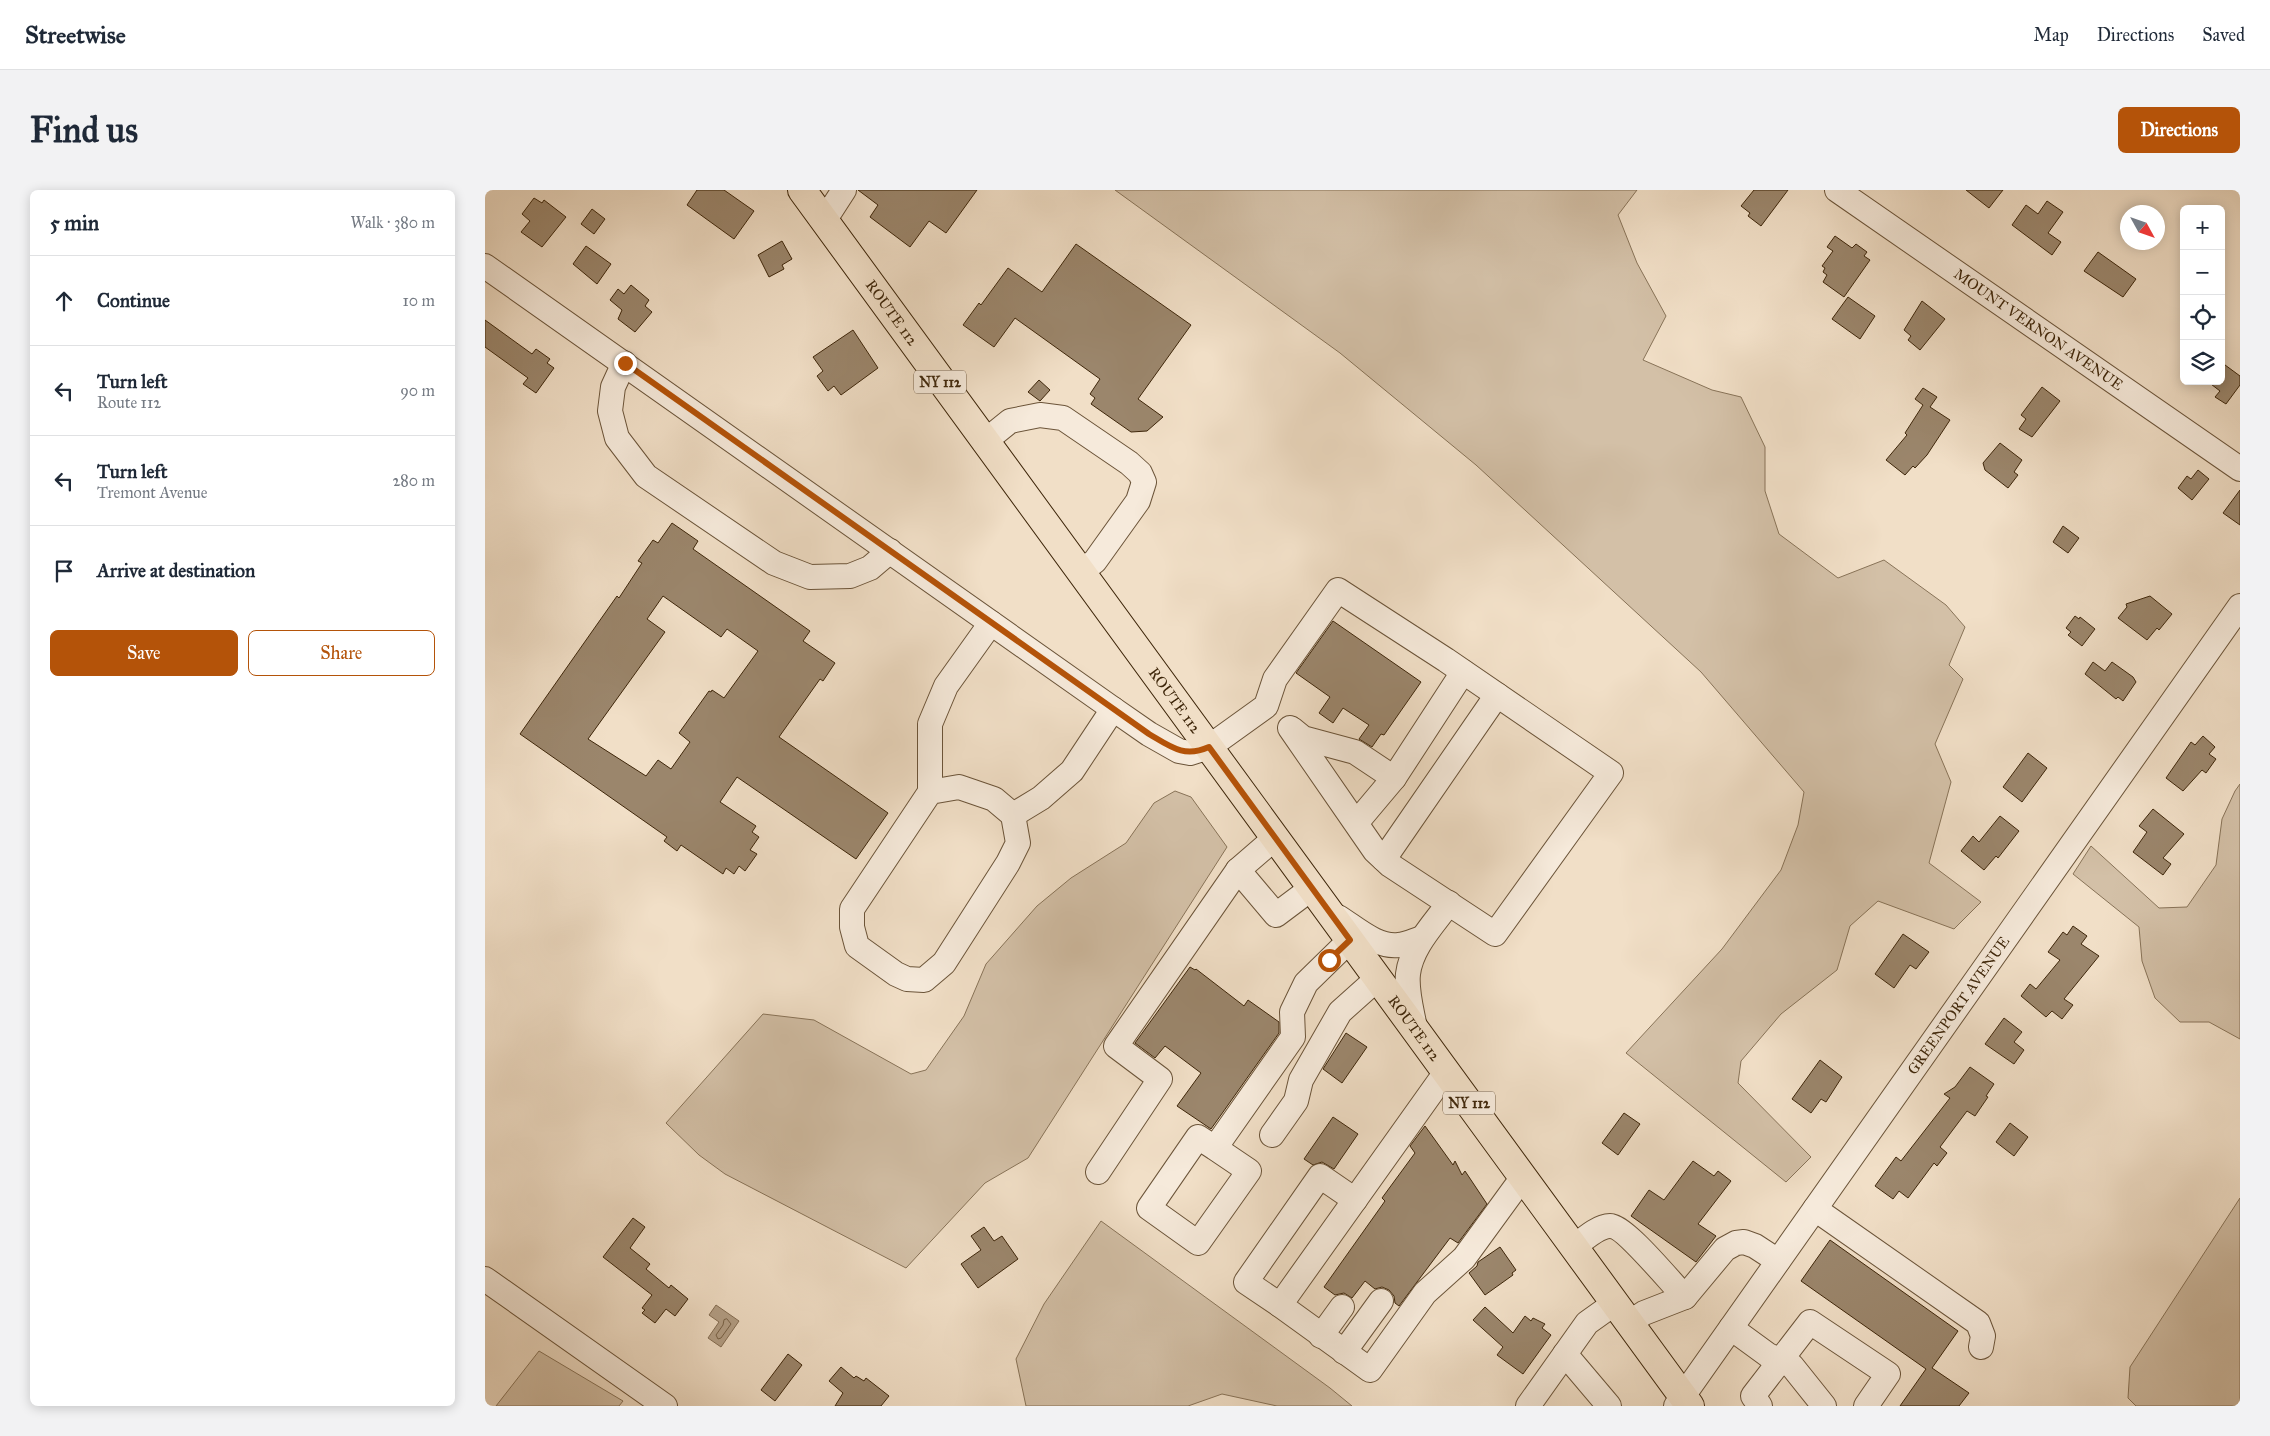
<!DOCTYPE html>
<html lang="en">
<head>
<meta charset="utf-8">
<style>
	:root { --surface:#fff; --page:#f2f2f3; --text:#1f2937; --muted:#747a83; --line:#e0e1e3; --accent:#b45309 }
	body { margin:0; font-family:"IM FELL Great Primer",serif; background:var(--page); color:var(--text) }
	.controls { position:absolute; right:15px; top:15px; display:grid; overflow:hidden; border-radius:8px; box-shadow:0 2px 12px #0003 }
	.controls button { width:45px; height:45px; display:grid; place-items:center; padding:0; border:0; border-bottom:1px solid var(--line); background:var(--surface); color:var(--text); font:25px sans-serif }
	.compass { position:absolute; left:1635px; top:15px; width:45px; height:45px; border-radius:50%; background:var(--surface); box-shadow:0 2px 12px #0003; rotate:130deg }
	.stop { position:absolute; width:15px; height:15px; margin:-11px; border:4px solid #b45309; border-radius:50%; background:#fff }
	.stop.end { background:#b45309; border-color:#fff; box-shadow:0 1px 5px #0008 }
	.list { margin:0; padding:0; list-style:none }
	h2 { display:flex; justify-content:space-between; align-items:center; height:65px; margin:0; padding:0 20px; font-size:21px }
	h2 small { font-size:16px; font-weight:400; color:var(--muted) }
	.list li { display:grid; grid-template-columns:32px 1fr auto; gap:15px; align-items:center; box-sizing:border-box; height:90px; padding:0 20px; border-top:1px solid var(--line) }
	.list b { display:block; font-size:19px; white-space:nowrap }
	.list p { margin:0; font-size:16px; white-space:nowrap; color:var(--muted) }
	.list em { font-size:16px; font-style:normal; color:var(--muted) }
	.actions { display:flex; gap:10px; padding:15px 20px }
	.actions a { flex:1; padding:11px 0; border:1px solid var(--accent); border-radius:8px; text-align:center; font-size:18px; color:var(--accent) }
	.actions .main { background:var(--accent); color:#fff }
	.icon { flex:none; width:28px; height:28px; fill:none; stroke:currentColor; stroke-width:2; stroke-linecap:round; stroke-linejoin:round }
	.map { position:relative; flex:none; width:1755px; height:1216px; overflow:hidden; border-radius:8px }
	header { display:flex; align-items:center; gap:30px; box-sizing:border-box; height:70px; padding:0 25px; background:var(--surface); border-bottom:1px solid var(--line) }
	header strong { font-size:24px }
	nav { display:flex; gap:28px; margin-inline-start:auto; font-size:18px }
	.intro { display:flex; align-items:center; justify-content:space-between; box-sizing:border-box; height:120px; padding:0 30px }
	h1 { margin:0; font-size:35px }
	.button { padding:12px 22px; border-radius:8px; background:var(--accent); color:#fff; font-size:18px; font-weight:700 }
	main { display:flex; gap:30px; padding:0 30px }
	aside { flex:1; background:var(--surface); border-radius:8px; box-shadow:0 2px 12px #0003 }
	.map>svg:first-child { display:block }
	.green { fill:#d3c0a7; stroke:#887358 }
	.water { fill:#b4a087; stroke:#856f55 }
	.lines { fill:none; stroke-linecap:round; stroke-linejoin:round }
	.shore { stroke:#796348; stroke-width:1 }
	.building { fill:#9b866c; stroke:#3e260a; fill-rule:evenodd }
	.minor-casing { stroke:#6b5439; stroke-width:26 }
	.major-casing { stroke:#3e260a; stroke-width:30 }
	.minor { stroke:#f6eadb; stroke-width:24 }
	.major { stroke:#f1dfc7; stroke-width:28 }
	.route { stroke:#b45309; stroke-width:6 }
	.labels { text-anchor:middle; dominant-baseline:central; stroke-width:5; stroke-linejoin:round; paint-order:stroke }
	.shield { fill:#f6eadb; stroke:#756149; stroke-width:1 }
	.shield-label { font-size:14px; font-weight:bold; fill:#3e260a }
	.street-label { font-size:15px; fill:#3e260a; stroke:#f6eadb }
</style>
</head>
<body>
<header>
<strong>Streetwise</strong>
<nav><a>Map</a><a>Directions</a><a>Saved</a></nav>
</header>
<div class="intro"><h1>Find us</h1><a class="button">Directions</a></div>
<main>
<aside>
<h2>5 min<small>Walk · 380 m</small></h2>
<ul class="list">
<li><svg class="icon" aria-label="ahead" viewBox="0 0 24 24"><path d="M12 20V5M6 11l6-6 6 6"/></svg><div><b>Continue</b></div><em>10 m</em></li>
<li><svg class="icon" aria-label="left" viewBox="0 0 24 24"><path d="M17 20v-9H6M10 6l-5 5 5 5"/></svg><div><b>Turn left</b><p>Route 112</p></div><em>90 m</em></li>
<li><svg class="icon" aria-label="left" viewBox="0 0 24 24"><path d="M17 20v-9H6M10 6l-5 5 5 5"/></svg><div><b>Turn left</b><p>Tremont Avenue</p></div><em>280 m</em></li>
<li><svg class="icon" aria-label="arrive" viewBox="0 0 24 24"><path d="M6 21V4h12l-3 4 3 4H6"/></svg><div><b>Arrive at destination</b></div></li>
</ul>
<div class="actions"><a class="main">Save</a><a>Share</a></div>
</aside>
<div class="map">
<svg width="1755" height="1216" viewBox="0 0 1755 1216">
	<rect width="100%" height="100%" fill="#f1dfc7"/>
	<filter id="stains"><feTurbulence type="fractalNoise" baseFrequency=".004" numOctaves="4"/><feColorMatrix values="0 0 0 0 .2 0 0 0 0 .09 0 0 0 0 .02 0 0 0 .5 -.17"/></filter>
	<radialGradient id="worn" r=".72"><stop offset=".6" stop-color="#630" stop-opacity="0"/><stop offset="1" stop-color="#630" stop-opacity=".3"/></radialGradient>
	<g class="green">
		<path d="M630,0H1152L1133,25L1152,73L1181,126L1158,170L1227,200L1256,207L1280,257V301L1294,344L1353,388L1399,370L1461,415L1480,437L1464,475L1478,489L1450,554L1466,592L1444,673L1496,712L1469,739L1393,711L1365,736L1352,780L1296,824L1256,871L1253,893L1326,967L1301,992L1141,863L1237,759L1296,680L1313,635L1319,602L1216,482L991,275L855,163Z"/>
		<path d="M1755,594V849L1724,832H1695L1670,808L1657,771L1654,737L1588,684L1606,656L1674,718L1702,717L1731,675L1737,629L1750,601Z"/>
		<path d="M690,601L706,607L742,657L543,968L500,993L421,1078L240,984L214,965L181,933L278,824L329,830L426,884L441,880L479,826L501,774L552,716L586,688L641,653L669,613Z"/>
		<path d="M1755,1008V1216H1651L1643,1208L1645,1177Z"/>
		<path d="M616,1031L845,1198L867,1216H792L737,1204L703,1216H541L531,1169L559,1114Z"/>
		<path d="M54,1161L138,1211L134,1216H11Z"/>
	</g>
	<path class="water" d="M231,1115L254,1131L236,1157L223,1148L234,1132L224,1125Z"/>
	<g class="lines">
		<path class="shore" d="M242,1129L246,1134L236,1148L233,1149L231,1145L238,1135L239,1130Z"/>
	</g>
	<g class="building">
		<path d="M212,0H239L269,21L249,49L202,15Z"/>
		<path d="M373,0H492L461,43L444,31L425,57L385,27L393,15Z"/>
		<path d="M1269,0H1303L1276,36L1263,26L1265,23L1256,16Z"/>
		<path d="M1481,0H1518L1504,18Z"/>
		<path d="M49,8L57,13L59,10L81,27L57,57L36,42L45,31L37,24Z"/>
		<path d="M1562,11L1578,22L1563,43L1576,52L1567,65L1527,35L1541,15L1553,24Z"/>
		<path d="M107,19L120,29L109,44L96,34Z"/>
		<path d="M1350,46L1367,58L1371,54L1382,62L1379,66L1385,70L1359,107L1338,92L1342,85L1338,82L1340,78L1337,76L1348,61L1342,57Z"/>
		<path d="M297,51L307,69L297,75L299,79L284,87L273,65Z"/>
		<path d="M591,54L706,135L653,209L678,227L662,241L646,242L606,214L610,208L605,204L615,189L530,128L509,157L478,135L494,113L496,115L523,78L557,102Z"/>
		<path d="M101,56L126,74L112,94L88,74Z"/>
		<path d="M1613,62L1651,89L1638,107L1599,81Z"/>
		<path d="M146,95L164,110L160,116L167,122L150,142L133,129L137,120L125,110L133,99L139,104Z"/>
		<path d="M1363,107L1390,126L1375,149L1347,129Z"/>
		<path d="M1437,111L1460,129L1435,160L1423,150L1426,146L1419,140Z"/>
		<path d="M0,130L47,164L51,159L65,169L62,173L69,178L51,203L38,194L43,188L0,157Z"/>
		<path d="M368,140L393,178L356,205L349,196L343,201L332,186L338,181L328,167Z"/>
		<path d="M1736,172L1755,186V195L1741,214L1730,207L1735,201L1722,191H1736Z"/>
		<path d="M554,190L565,200L555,211L543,202Z"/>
		<path d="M1557,197L1575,211L1547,247L1534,239L1541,229L1536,225Z"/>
		<path d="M1438,198L1452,207L1445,217L1465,230L1442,265L1430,278L1428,276L1420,285L1401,270L1422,245L1420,243L1438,215L1430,209Z"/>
		<path d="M1515,253L1537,270L1529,282L1533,285L1523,298L1500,280L1498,273Z"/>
		<path d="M1713,280L1724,289L1707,310L1693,298L1702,286L1706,289Z"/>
		<path d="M1755,300V335L1738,323Z"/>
		<path d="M187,333L213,351L208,359L325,441L318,451L350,473L338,491L335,489L294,547L403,623L371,669L252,587L235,612L271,636L267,642L274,647L265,660L272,664L260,681L254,676L249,684L241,678L238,684L196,655L192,661L179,651L182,647L35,544L132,406L134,408L157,373L153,371L168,350L173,353ZM178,406L236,447L242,439L273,461L239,508L227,500L226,502L224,501L194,543L205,552L186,579L173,570L161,586L103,549L180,442L162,429Z"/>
		<path d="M1578,336L1594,348L1583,363L1568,352Z"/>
		<path d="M1665,406L1687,424L1674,440L1672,438L1662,450L1633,428L1642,417L1641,414Z"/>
		<path d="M1590,426L1594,429L1595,427L1610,439L1597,456L1583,445L1586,442L1581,438Z"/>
		<path d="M848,431L936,492L899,545L896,544L887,557L874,549L884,535L858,518L848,533L834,523L845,507L811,483Z"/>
		<path d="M1608,472L1620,481L1627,472L1648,487L1651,492L1638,511L1633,507L1631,509L1600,484Z"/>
		<path d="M1718,546L1730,557L1724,564L1731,569L1721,583L1717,580L1698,601L1681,588L1706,552L1710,555Z"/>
		<path d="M1543,563L1562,578L1537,612L1518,597Z"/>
		<path d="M1668,619L1699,644L1678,668L1686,674L1678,685L1648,662L1662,642L1654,636Z"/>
		<path d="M1515,626L1534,641L1513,668L1511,666L1499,680L1476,661L1488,646L1494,652Z"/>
		<path d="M1588,736L1602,746L1596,754L1614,766L1579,809L1588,815L1577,829L1567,821L1561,827L1536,806L1545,794L1551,799L1575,770L1563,762L1578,742L1582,745Z"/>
		<path d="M1418,744L1444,762L1431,779L1425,775L1409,798L1390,784Z"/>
		<path d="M705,777L710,780L711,779L759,816L763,810L794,832V843L726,939L692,916L716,883L680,856L670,868L650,853Z"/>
		<path d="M1519,828L1537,842L1529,852L1539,860L1529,874L1500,854Z"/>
		<path d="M861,843L882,857L857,893L838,879Z"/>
		<path d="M1335,870L1357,887L1341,912L1336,909L1326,923L1307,909Z"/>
		<path d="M1485,877L1509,894L1501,906L1503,907L1490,926L1482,921L1455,957L1462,963L1452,976L1449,973L1423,1008L1414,1001L1408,1009L1390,996L1411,967L1416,971L1465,908L1459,904L1470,897Z"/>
		<path d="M1139,923L1155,934L1133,965L1117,953Z"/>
		<path d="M848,927L873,944L849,979L837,972L828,975L819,969Z"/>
		<path d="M1525,933L1543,947L1529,966L1511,952Z"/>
		<path d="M940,936L968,975L970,971L977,985L980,981L1002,1014L973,1053L965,1048L914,1116L910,1113L909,1106L904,1100L897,1097L890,1099L880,1091L867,1108L859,1103L850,1105L839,1097L900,1011L897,1008L930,963L925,956Z"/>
		<path d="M1208,971L1229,986L1233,981L1246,991L1213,1034L1231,1046L1211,1072L1146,1026L1164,1000L1179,1010Z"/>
		<path d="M148,1028L160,1037L145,1058L165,1074L161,1079L184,1098L186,1095L203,1109L190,1126L181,1119L170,1133L157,1123L160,1120L157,1118L167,1105L118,1067Z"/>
		<path d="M499,1037L509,1051L517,1046L533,1069L493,1098L476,1074L496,1060L486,1046Z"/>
		<path d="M1345,1050L1473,1141L1447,1178L1484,1203L1474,1216H1415L1441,1179L1316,1091Z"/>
		<path d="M1015,1057L1031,1080L1027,1083L1028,1085L1000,1105L984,1083L992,1076L993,1072Z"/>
		<path d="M1000,1117L1028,1143L1040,1126L1046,1131L1048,1128L1060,1134L1057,1138L1066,1145L1038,1184L1012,1165L1018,1157L988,1130Z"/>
		<path d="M303,1164L317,1175L290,1211L276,1200Z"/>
		<path d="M356,1177L369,1188L371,1186L379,1191L381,1188L404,1206L396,1216H350L358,1203L344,1191Z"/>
	</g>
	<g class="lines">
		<g class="minor-casing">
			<g id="minor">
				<path id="s1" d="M1352,0L1755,279"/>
				<path d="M339,31L359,0"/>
				<path d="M0,76L628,519L664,544L694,561L705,563L724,557L781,516L790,489L853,400L961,470L1126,583L1010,744L905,675L890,661L805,538"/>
				<path d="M139,173L128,197L125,221L132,248L161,286L289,373L325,387L365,386L385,378L405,361"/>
				<path d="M499,252L525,231L555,225L578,228L644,273L655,283L659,292L653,311L610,371L596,382"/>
				<path d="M807,539L818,548L870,562L909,588"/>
				<path d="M445,602L474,597L509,609L528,625L533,653L523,673L459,773L439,790L422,789L411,784L372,756L367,737V719L445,602V534L461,496L506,433"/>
				<path d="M528,625L556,608L587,581L628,519"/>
				<path d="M872,632L909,588L978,482"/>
				<path d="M899,669L1012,505"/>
				<path d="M753,680L791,725L827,698"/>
				<path d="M853,727C871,738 892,758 914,755C922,754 930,750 937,748"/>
				<path d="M930,838C927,821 921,801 923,784C926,757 949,734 964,713"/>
				<path d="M961,882L795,1115L885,1180L940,1103L979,1068L1038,987"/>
				<path d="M787,945L811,911L816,890L855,822L893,788"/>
				<path d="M730,958L713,947L664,1018L713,1053L764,981L730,958L808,847L807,822L821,793L865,750"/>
				<path d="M613,982L675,889L631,856L753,680L790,648"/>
				<path d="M1330,1019L1493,1133L1498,1146L1496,1157"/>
				<path d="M1089,1057C1098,1050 1113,1036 1125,1036C1140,1036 1187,1094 1200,1107"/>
				<path d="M0,1089L180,1216"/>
				<path d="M795,1115L761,1092L835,986L870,1010"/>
				<path d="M1144,1133L1159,1123L1200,1107L1240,1059L1251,1053L1259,1052L1270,1056L1293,1071"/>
				<path d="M1246,1138L1283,1165L1307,1176L1339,1216"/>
				<path d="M836,1146L857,1117"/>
				<path d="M859,1162L896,1111"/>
				<path d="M1080,1164L1124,1216"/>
				<path d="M1043,1216L1102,1133L1130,1113"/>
				<path id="s2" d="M1191,1216L1755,416"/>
				<path d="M1275,1216L1268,1206L1325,1132L1403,1184L1381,1216"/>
			</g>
		</g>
		<g class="major-casing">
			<g id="major">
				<path id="s3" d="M317,0L1205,1216"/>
			</g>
		</g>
		<use href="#minor" class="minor"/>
		<use href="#major" class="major"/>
	</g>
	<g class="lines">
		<path class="route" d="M140,173L664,544C686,557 699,568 724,557L865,750L844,770"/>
	</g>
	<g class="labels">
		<g class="shield">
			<rect x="429" y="180.5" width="52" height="23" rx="4"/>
			<rect x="958" y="901.5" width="52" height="23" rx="4"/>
		</g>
		<g class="shield-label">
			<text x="455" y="192">NY 112</text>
			<text x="984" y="913">NY 112</text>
		</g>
		<g class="street-label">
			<text stroke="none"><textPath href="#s3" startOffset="152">ROUTE 112</textPath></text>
			<text stroke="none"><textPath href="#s1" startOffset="245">MOUNT VERNON AVENUE</textPath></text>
			<text stroke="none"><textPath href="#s3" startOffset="632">ROUTE 112</textPath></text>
			<text stroke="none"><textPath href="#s2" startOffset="490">GREENPORT AVENUE</textPath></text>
			<text stroke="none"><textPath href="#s3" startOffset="1038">ROUTE 112</textPath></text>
		</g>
	</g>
	<rect width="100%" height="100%" filter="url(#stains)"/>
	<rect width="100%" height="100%" fill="url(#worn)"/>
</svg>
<div class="controls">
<button>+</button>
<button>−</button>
<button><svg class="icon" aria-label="locate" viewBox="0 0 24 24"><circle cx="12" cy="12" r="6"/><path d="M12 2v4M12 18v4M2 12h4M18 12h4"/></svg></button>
<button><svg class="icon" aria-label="layers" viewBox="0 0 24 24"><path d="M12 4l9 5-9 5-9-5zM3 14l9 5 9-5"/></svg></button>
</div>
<svg class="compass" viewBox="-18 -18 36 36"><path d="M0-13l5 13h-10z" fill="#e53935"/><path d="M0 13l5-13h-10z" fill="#747a83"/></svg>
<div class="stop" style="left:844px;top:770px"></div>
<div class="stop end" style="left:140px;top:173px"></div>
</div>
</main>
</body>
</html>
